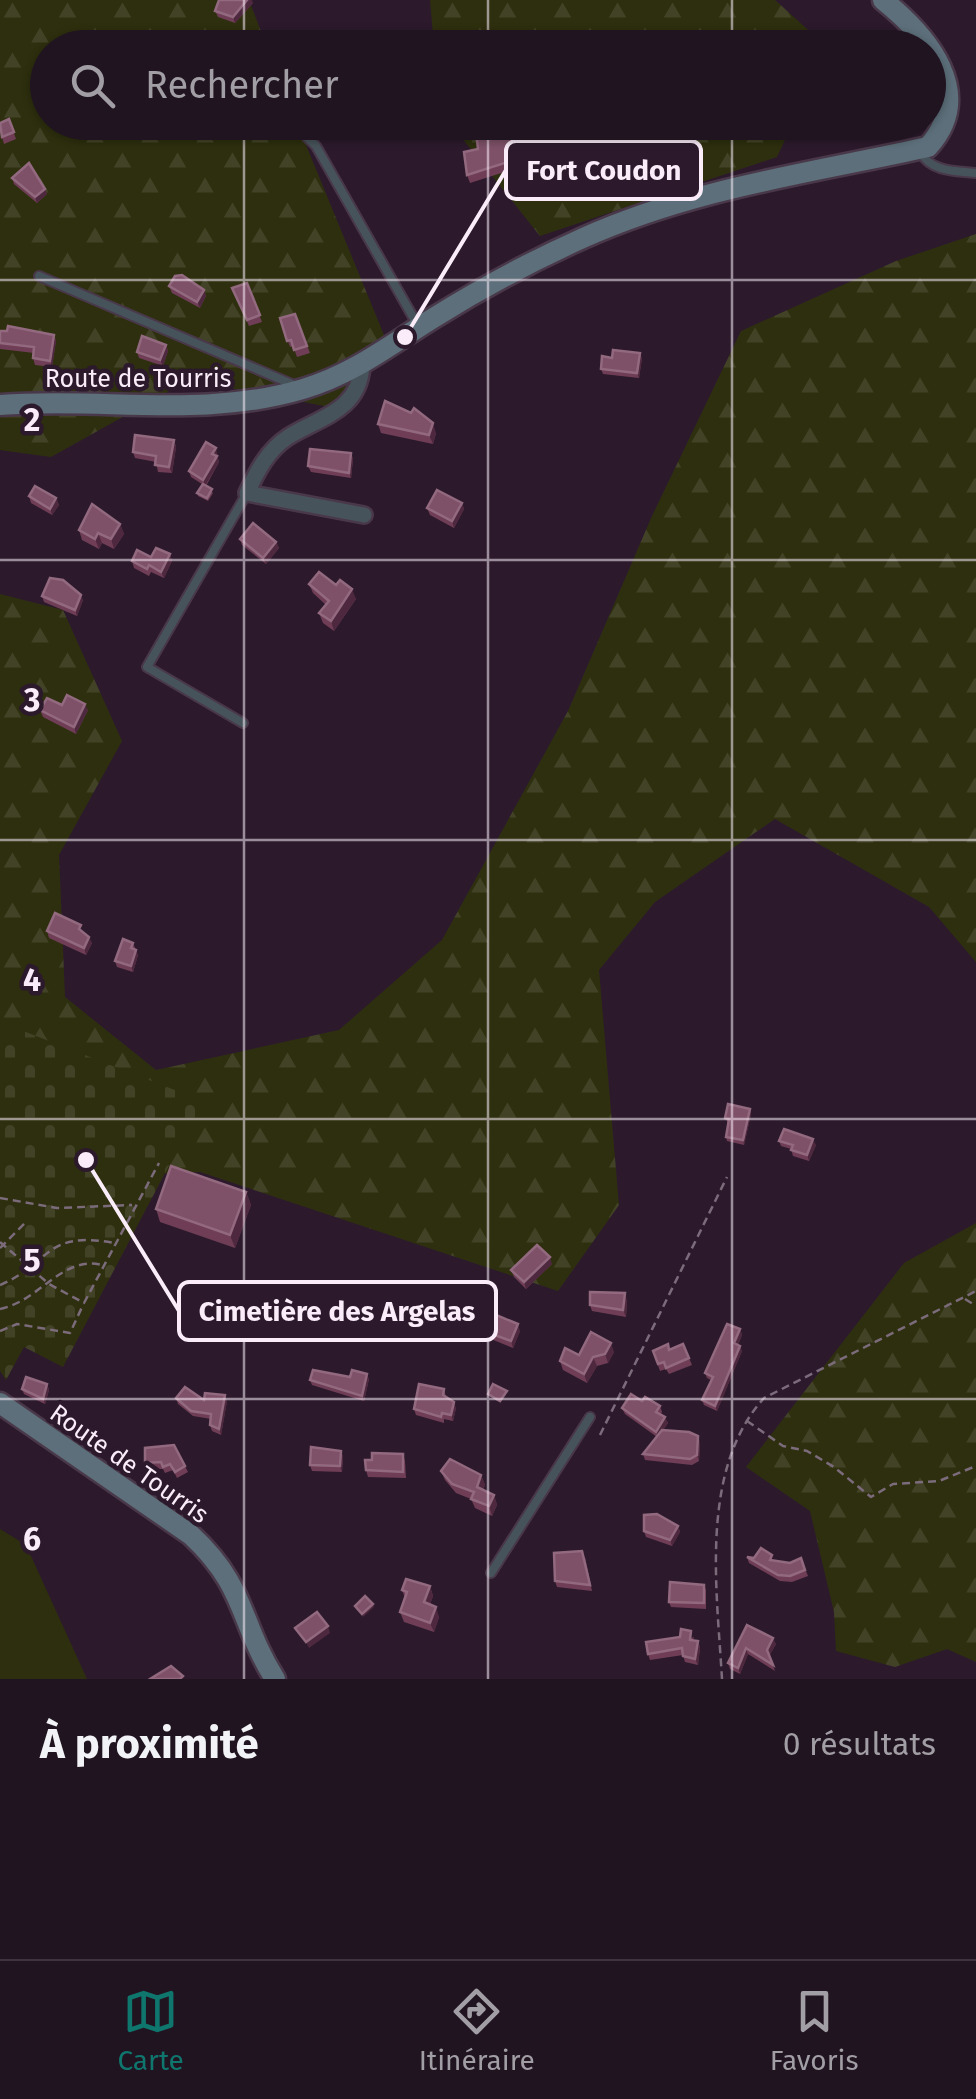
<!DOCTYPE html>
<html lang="fr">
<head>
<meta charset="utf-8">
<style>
	:root { --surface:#211421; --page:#291d2a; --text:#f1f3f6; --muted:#a29ea5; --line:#3e333f; --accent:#0f766e }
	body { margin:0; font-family:"Fira Sans",sans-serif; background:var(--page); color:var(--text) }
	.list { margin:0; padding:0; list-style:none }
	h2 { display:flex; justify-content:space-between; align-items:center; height:130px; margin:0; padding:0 40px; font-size:42px }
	h2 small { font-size:32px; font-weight:400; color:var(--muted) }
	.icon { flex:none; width:55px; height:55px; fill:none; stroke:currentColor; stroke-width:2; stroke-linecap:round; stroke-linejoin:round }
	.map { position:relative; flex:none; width:976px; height:1679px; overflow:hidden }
	.search { position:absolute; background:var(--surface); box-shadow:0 2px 8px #0004; left:30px; right:30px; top:30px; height:110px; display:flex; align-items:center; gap:25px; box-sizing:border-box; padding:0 35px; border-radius:55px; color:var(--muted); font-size:38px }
	.sheet { height:280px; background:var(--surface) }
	nav { display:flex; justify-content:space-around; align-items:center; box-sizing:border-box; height:140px; border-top:2px solid var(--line); background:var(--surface); font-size:28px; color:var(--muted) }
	nav a { display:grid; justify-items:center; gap:5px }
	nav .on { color:var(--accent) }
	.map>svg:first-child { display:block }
	.grass { fill:#2d2f0e }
	.forest { fill:url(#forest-firs) }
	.cemetery { fill:url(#cemetery-stones) }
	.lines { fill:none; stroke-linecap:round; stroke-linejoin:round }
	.lane-casing { stroke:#493849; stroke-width:12 }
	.street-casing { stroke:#493849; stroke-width:20 }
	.secondary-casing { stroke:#493849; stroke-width:25 }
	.path { stroke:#7b6b7b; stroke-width:2.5; stroke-dasharray:8 5; stroke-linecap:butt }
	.lane { stroke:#47535a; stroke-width:8 }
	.street { stroke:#47535a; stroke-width:15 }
	.secondary { stroke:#5c6f7a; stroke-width:20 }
	.wall { fill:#6f3e56 }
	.shaded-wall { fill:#4e283e }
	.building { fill:#7e5168; stroke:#92697e; stroke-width:2.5 }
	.grid { fill:none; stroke:#faedf9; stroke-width:2.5; stroke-opacity:0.55 }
	.labels { text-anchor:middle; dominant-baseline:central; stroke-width:9; stroke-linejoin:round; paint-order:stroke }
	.street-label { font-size:25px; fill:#faedf9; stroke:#2c1a2c }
	.grid-label { font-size:32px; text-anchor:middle; font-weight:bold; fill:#faedf9; stroke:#2c1a2c; stroke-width:9; stroke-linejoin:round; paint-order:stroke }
	.leader { fill:none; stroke:#faedf9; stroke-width:4 }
	.callout-dot { fill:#faedf9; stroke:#2c1a2c; stroke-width:4 }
	.callout { fill:#2c1a2c; stroke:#faedf9; stroke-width:4 }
	.callout-label { font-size:28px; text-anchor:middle; font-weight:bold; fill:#faedf9 }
</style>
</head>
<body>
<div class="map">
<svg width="976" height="1679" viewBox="0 0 976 1679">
	<defs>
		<pattern id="forest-firs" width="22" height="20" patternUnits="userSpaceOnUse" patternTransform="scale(2.5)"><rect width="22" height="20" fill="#2d2f0e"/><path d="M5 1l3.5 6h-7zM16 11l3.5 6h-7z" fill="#424326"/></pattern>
		<pattern id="cemetery-stones" width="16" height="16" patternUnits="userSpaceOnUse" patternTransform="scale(2.5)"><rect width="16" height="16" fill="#2d2f0e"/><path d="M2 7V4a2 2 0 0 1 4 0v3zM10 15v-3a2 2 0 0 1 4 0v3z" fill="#424326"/></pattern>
	</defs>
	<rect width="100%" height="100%" fill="#2c1a2c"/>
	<path class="grass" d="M0,1529L26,1545L87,1679H0Z"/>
	<g class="forest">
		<path d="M0,0H249L267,47L48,48V122L297,123L384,335L345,410L189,380L51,457L0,450Z"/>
		<path d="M430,0H775L827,47H434Z"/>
		<path d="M450,123H793L777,157L540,236Z"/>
		<path d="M976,234V962L929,907L775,819L655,902L599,970L619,1205L558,1291L200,1172L76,1178L0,1153V594L63,610L122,741L59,855L65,997L156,1070L339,1030L442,940L568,711L652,516L741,331L896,261Z"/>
		<path d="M976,1223V1662L947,1649L895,1667L836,1651L834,1612L810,1511L746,1467L904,1263Z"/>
	</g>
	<path class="cemetery" d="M0,1022L203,1101L63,1367L24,1347L6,1380L0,1371Z"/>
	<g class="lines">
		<g class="lane-casing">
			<g id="lane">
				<path d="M291,122L316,146L417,324"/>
				<path d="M921,153C931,172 957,171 976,173"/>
				<path d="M39,276L294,385"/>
				<path d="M243,723L147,667L247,493"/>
				<path d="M491,1573L590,1417"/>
			</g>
		</g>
		<g class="street-casing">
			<path id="street" d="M362,366C359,411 320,417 288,437C268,450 257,471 247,493L364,515"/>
		</g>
		<g class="secondary-casing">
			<g id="secondary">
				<path d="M0,405C103,397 202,419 303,389C354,374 391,344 435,317C483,287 532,261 583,238C694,188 811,173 928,147C976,94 929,37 883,0"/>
				<path d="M0,1403L191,1535C247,1587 239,1622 275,1679"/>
			</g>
		</g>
		<g class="path">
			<path d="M0,1198L57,1208L132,1205"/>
			<path d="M0,1242L49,1284L84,1303L159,1163"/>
			<path d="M0,1248L27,1221"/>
			<path d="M0,1285C52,1263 44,1230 114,1243"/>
			<path d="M965,1299L976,1306"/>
			<path d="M0,1309C40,1301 62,1255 102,1265"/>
			<path d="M0,1331L17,1324L70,1333L83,1305"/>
			<path d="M747,1421L783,1446L807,1451L834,1467L871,1497L893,1484L939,1481L976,1466"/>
			<path d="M600,1435L727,1177"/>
			<path d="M722,1679C717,1590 699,1470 764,1398L976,1291"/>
		</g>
		<use href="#lane" class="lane"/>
		<use href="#street" class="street"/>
		<use href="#secondary" class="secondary"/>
	</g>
	<g class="wall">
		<path d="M253,3L235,23L218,17L215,11Z"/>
		<path d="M9,119L16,139L4,144L1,134Z"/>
		<path d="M514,133L517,141L520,167L470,183L467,175L478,149L492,139Z"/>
		<path d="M12,178L45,189L47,194L37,203L14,184Z"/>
		<path d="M247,283L262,322L249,326L232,288Z"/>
		<path d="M169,286L204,290L206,296L200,308L172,293Z"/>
		<path d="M295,314L310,353L297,357L293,346L290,347L280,318Z"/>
		<path d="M0,331L54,335L56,341L52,367L35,365L33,358L34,353L0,349Z"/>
		<path d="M166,345L168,351L163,366L139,358L137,352Z"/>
		<path d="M612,358H642L639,378L603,374L601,369Z"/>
		<path d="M378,424L436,433L433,444L381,433Z"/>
		<path d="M174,440L176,447L172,473L158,472L156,462L135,458L133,452Z"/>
		<path d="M351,453L353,459L351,478L311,472L308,466Z"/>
		<path d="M218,454L217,456L219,462L206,486L213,493L208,501L198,496L197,493L202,484L191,477L189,471Z"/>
		<path d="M29,496L56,498L59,505L52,515L31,503Z"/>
		<path d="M462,503L464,509L454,528L430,515L427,508Z"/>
		<path d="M120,524L124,534L114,549L102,543L99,549L82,540L79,530Z"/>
		<path d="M240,539L276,542L279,548L266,564L242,545Z"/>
		<path d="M170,554L172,561L164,578L151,572L149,576L134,568L132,561Z"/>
		<path d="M309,584L336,585L356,599L334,631L323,623L319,613L326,605L313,593Z"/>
		<path d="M42,596L83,600L77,616L44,602Z"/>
		<path d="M40,710H88L76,734L43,717Z"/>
		<path d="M47,931L83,932L92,943L86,955L49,938Z"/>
		<path d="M133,943L138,955L133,972L117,967L115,961Z"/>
		<path d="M750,1109L751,1114L744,1145L727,1141L726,1137L728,1123L725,1118Z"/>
		<path d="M779,1141L816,1145L809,1161L793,1156L791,1149L781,1146Z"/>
		<path d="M246,1192L251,1205L235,1248L160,1222L156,1209Z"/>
		<path d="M552,1264L526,1289L514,1277L511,1270Z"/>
		<path d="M627,1300L626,1317L592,1311L590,1305Z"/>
		<path d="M740,1329L742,1335L738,1345L742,1351L717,1411L704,1405L702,1400L711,1380L707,1378L705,1373Z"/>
		<path d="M520,1331L513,1348L491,1339L489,1333Z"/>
		<path d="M683,1344L692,1365L669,1374L666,1369L660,1371L653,1351L669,1350Z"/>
		<path d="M614,1352L608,1363L597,1366L587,1383L563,1370L560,1361Z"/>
		<path d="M350,1377L369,1379L364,1401L312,1385L310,1380Z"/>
		<path d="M47,1384L49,1390L45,1404L24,1394L22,1389Z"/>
		<path d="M444,1389L446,1397L456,1408L453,1421L444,1419V1423L416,1415L414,1409Z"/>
		<path d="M176,1398L227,1401L221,1435L212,1431L210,1425L211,1419L193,1416L178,1404Z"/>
		<path d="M642,1401L660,1406L662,1412L661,1414L668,1423L663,1430L700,1442L699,1461L692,1465L645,1460L643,1454L657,1437L625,1414L622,1408Z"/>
		<path d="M145,1448L185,1466L188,1472L177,1478L173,1470L165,1473L163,1469H147L145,1463Z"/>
		<path d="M341,1451L343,1457L342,1472L312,1471L310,1465Z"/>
		<path d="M403,1454L405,1461L406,1478L368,1477L366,1470Z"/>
		<path d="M441,1471L481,1475L485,1485L483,1490L494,1495L497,1505L492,1516L475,1508L471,1499L456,1493L445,1480Z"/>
		<path d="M678,1526L680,1532L672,1546L646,1537L644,1531Z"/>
		<path d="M585,1557L592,1591L557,1587L555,1581Z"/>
		<path d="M747,1557L790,1563L801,1558L808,1576L792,1582L780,1581L749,1563Z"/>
		<path d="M704,1585L706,1590V1609L671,1607L669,1602Z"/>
		<path d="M430,1586L433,1596L430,1604L439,1617L434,1632L404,1622L400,1612L405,1598L402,1590Z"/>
		<path d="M747,1625L776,1644L769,1656L775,1671L748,1654L740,1674L730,1669L728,1663Z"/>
		<path d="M694,1637L693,1640L698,1641L700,1648L698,1665L685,1662L683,1655L650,1660L648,1654Z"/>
	</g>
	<g class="shaded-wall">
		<path d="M247,0H252L253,3L235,23L233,17Z"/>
		<path d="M514,133L517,141L520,167L517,159Z"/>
		<path d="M45,189L47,194L37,203L35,197Z"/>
		<path d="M204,290L206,296L200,308L197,302Z"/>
		<path d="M54,335L56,341L52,367L50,361Z"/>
		<path d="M166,345L168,351L163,366L160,360Z"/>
		<path d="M640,353L642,358L639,378L637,373Z"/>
		<path d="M433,423L436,433L433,444L429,435Z"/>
		<path d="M174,440L176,447L172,473L169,467Z"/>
		<path d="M216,448L219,462L205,486L203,480Z"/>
		<path d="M351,453L353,459L351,478L349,473Z"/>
		<path d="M56,498L59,505L52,515L50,509Z"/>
		<path d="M462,503L464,509L454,528L452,521Z"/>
		<path d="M120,524L124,534L114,549L111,539Z"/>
		<path d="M98,533L102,543L99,549L95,539Z"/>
		<path d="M276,542L279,548L266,564L263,558Z"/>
		<path d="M170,554L172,561L164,578L161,572Z"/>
		<path d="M352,589L356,599L334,631L331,621Z"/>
		<path d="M81,595L83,600L77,616L75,610Z"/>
		<path d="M85,704L88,710L76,734L74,727Z"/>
		<path d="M89,937L92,943L86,955L84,948Z"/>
		<path d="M136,950L138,955L133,972L131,966Z"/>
		<path d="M750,1109L751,1114L744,1145L743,1140Z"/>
		<path d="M813,1139L816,1145L809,1161L807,1155Z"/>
		<path d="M246,1192L251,1205L235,1248L230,1235Z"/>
		<path d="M550,1257L552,1264L526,1289L524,1282Z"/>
		<path d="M625,1293L627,1300L626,1317L623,1310Z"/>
		<path d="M518,1324L520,1331L513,1348L511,1341Z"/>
		<path d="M740,1329L742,1335L736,1349L734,1343Z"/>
		<path d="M611,1343L614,1352L608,1363L605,1354Z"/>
		<path d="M740,1346L742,1351L717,1411L715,1406Z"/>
		<path d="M593,1357L597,1366L587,1383L584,1374Z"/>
		<path d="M367,1374L369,1379L364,1401L362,1396Z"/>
		<path d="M47,1384L49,1390L45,1404L43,1399Z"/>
		<path d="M225,1395L227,1401L221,1435L219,1429Z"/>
		<path d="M454,1402L456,1408L453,1421L451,1415Z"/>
		<path d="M665,1417L668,1423L658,1438L656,1432Z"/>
		<path d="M698,1436L700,1442L699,1461L697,1455Z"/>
		<path d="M341,1451L343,1457L342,1472L340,1466Z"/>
		<path d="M481,1475L485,1485L480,1496L477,1487Z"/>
		<path d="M494,1495L497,1505L492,1516L489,1506Z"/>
		<path d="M678,1526L680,1532L672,1546L670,1540Z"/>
		<path d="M430,1586L433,1596L428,1611L424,1602Z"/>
		<path d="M373,1604L374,1607L363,1617L362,1614Z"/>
		<path d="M436,1607L439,1617L434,1632L430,1623Z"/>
		<path d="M328,1626L330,1633L309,1648L306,1642Z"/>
		<path d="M773,1638L776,1644L769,1656L767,1650Z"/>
		<path d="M698,1641L700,1648L698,1665L695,1659Z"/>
		<path d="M746,1648L748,1654L740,1674L738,1668Z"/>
	</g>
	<g class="building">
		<path d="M219,0H247L233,17L215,11Z"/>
		<path d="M9,119L14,132L2,137L0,123Z"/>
		<path d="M488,128L491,139L514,133L517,159L467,175L464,152L478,149L476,131Z"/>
		<path d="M29,163L45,189L35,197L12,178Z"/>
		<path d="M182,275L204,290L197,302L169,286L175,276Z"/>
		<path d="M247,283L260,315L247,320L232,288Z"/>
		<path d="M295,314L307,346L294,350L291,340L287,341L280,318Z"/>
		<path d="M8,326L54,335L50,361L33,358L34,347L0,343V331H7Z"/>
		<path d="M142,336L166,345L160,360L137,352Z"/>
		<path d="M613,350L640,353L637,373L601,369L602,356L612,358Z"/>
		<path d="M385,401L411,413L414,408L433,423L429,435L378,424Z"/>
		<path d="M135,435L174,440L169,467L155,465L156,456L133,452Z"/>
		<path d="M206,442L216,448L212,454L217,456L203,480L189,471Z"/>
		<path d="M310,449L351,453L349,473L308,466Z"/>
		<path d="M203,484L212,489L207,498L197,493Z"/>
		<path d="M35,486L56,498L50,509L29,496Z"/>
		<path d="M437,490L462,503L452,521L427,508Z"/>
		<path d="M92,504L120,524L111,539L98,533L95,539L79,530Z"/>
		<path d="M253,523L276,542L263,558L240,539Z"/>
		<path d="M156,548L170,554L161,572L149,565L147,569L132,561L137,550L151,557Z"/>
		<path d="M319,572L336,585L340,580L352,589L331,621L319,613L329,601L309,584Z"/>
		<path d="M50,578L63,580L81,595L75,610L42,596Z"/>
		<path d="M67,695L85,704L74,727L40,710L47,698L62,705Z"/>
		<path d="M55,913L81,925L79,929L89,937L84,948L47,931Z"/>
		<path d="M123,939L133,943L131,948L136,950L131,966L115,961Z"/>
		<path d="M728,1104L750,1109L743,1140L726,1137L729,1119L725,1118Z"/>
		<path d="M784,1129L813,1139L807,1155L791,1150L793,1145L779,1141Z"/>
		<path d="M171,1166L246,1192L230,1235L156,1209Z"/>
		<path d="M537,1245L550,1257L524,1282L511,1270Z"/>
		<path d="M590,1292L625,1293L623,1310L590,1305Z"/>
		<path d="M496,1315L518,1324L511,1341L489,1333Z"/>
		<path d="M727,1324L740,1329L734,1343L740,1346L715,1406L702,1400L713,1377L705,1373Z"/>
		<path d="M591,1332L611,1343L605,1354L593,1357L584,1374L560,1361L565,1348L579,1355Z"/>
		<path d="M668,1344L669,1350L683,1344L689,1358L666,1368L664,1362L658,1364L653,1351Z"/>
		<path d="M313,1370L350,1377L352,1370L367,1374L362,1396L310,1380Z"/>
		<path d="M26,1377L47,1384L43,1399L22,1389Z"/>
		<path d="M419,1384L444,1389L443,1395L454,1402L451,1415L442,1413L441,1417L414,1409Z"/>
		<path d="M493,1384L507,1391L500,1401L488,1394Z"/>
		<path d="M185,1387L204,1400L205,1393L225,1395L219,1429L210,1425L211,1414L191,1411L176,1398Z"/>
		<path d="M631,1394L642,1401L645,1397L660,1406L656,1412L665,1417L656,1432L622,1408Z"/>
		<path d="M662,1430L689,1432L698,1436L697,1455L690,1459L643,1454Z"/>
		<path d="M174,1445L185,1466L175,1472L170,1464L163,1467L161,1462L145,1463V1448Z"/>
		<path d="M311,1447L341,1451L340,1466L310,1465Z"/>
		<path d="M372,1453L403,1454V1472L366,1470L365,1460H372Z"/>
		<path d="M450,1459L481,1475L477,1487L494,1495L489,1506L471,1499L474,1492L452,1484L441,1471Z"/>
		<path d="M657,1514L678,1526L670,1540L644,1531V1515Z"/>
		<path d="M761,1548L772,1555L770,1560L790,1563L801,1558L805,1570L790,1576L778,1575L747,1557L754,1558Z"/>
		<path d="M582,1551L590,1585L555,1581L554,1553Z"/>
		<path d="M406,1579L430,1586L424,1602L436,1607L430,1623L400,1612L407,1592L402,1590Z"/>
		<path d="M670,1582L704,1585V1603L669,1602Z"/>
		<path d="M365,1596L373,1604L362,1614L355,1606Z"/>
		<path d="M317,1612L328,1626L306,1642L295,1628Z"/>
		<path d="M747,1625L773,1638L767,1650L773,1665L746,1648L738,1668L728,1663Z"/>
		<path d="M681,1629L691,1631L690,1640L698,1641L695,1659L683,1656L682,1648L648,1654L646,1642L680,1637Z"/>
		<path d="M171,1666L183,1676L180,1679H150Z"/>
	</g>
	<path class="grid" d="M244,0V48M488,0V48M732,0V48M244,122V1679M488,122V1679M732,122V1679M0,280H976M0,560H976M0,840H976M0,1119H976M0,1399H976"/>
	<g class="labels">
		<g class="street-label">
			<text x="138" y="379">Route de Tourris</text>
			<text transform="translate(129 1464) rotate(35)">Route de Tourris</text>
		</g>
	</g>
	<g class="grid-label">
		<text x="32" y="431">2</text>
		<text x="32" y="711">3</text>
		<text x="32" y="991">4</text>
		<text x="32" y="1271">5</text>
		<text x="32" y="1550">6</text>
	</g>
	<path class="leader" d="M405 337L506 170M86 1160L179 1311"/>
	<g class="callout-dot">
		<circle cx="405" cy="337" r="10"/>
		<circle cx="86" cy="1160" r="10"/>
	</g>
	<g class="callout">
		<rect x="506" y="141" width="195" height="58" rx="10"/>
		<rect x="179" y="1282" width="317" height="58" rx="10"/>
	</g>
	<g class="callout-label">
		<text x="604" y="180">Fort Coudon</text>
		<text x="337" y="1321">Cimetière des Argelas</text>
	</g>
</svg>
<div class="search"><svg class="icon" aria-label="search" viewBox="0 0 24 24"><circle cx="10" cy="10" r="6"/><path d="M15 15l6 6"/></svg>Rechercher</div>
</div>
<section class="sheet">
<h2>À proximité<small>0 résultats</small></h2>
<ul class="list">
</ul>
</section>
<nav>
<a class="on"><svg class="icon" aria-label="map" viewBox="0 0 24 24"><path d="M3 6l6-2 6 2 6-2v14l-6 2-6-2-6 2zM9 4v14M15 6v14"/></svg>Carte</a>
<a><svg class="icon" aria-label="directions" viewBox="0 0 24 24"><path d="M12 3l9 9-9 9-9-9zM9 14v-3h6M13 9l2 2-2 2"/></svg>Itinéraire</a>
<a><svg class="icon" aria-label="saved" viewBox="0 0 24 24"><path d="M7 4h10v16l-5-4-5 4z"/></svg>Favoris</a>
</nav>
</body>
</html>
